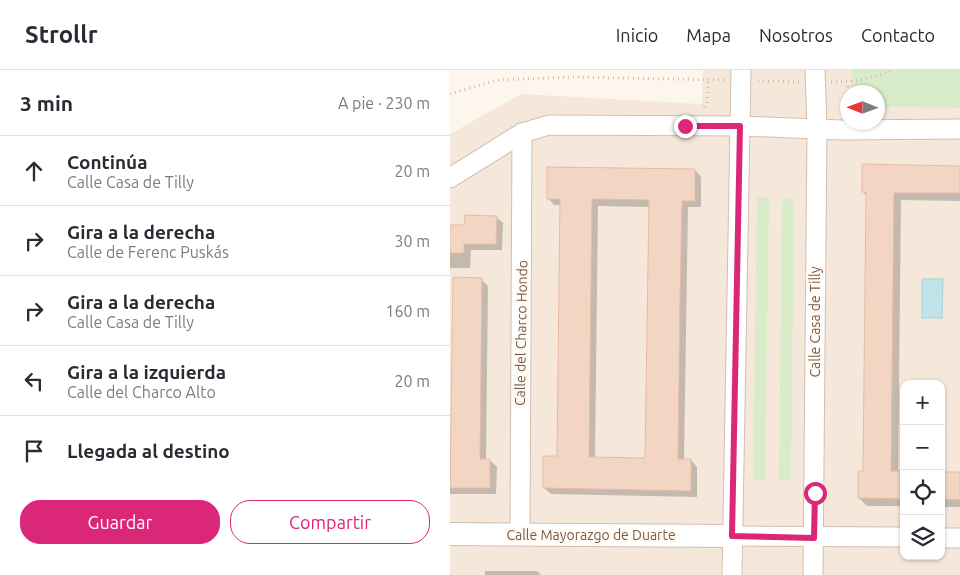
<!DOCTYPE html>
<html lang="es">
<head>
<meta charset="utf-8">
<style>
	:root { --surface:#fff; --page:#f2f2f3; --text:#2b2b33; --muted:#7c7c81; --line:#e1e1e2; --accent:#db2777 }
	body { margin:0; font-family:Ubuntu,sans-serif; background:var(--page); color:var(--text) }
	.controls { position:absolute; right:15px; bottom:15px; display:grid; overflow:hidden; border-radius:10px; box-shadow:0 1px 4px #0004 }
	.controls button { width:45px; height:45px; display:grid; place-items:center; padding:0; border:0; border-bottom:1px solid var(--line); background:var(--surface); color:var(--text); font:25px sans-serif }
	.compass { position:absolute; left:390px; top:15px; width:45px; height:45px; border-radius:50%; background:var(--surface); box-shadow:0 1px 4px #0004; rotate:271deg }
	.stop { position:absolute; width:15px; height:15px; margin:-11px; border:4px solid #db2777; border-radius:50%; background:#fff }
	.stop.end { background:#db2777; border-color:#fff; box-shadow:0 1px 5px #0008 }
	.list { margin:0; padding:0; list-style:none }
	h2 { display:flex; justify-content:space-between; align-items:center; height:65px; margin:0; padding:0 20px; font-size:21px }
	h2 small { font-size:16px; font-weight:400; color:var(--muted) }
	.list li { display:grid; grid-template-columns:32px 1fr auto; gap:15px; align-items:center; box-sizing:border-box; height:70px; padding:0 20px; border-top:1px solid var(--line) }
	.list b { display:block; font-size:19px; white-space:nowrap }
	.list p { margin:0; font-size:16px; white-space:nowrap; color:var(--muted) }
	.list em { font-size:16px; font-style:normal; color:var(--muted) }
	.actions { display:flex; gap:10px; padding:15px 20px }
	.actions a { flex:1; padding:11px 0; border:1px solid var(--accent); border-radius:20px; text-align:center; font-size:18px; color:var(--accent) }
	.actions .main { background:var(--accent); color:#fff }
	.icon { flex:none; width:28px; height:28px; fill:none; stroke:currentColor; stroke-width:2; stroke-linecap:round; stroke-linejoin:round }
	.map { position:relative; flex:none; width:510px; height:505px; overflow:hidden }
	header { display:flex; align-items:center; gap:30px; box-sizing:border-box; height:70px; padding:0 25px; background:var(--surface); border-bottom:1px solid var(--line) }
	header strong { font-size:24px }
	nav { display:flex; gap:28px; margin-inline-start:auto; font-size:18px }
	main { display:flex }
	aside { flex:1; background:var(--surface) }
	.map>svg:first-child { display:block }
	.residential { fill:#f5e8da; fill-rule:evenodd }
	.green { fill:#d8ecc9 }
	.water { fill:#bfe3e8; stroke:#a5d3da }
	.shadow { fill:#0003; fill-rule:evenodd }
	.building { fill:#f3d5c3; stroke:#e6bba3; fill-rule:evenodd }
	.lines { fill:none; stroke-linecap:round; stroke-linejoin:round }
	.minor-casing { stroke:#d1beb0; stroke-width:21 }
	.tertiary-casing { stroke:#d1beb0; stroke-width:24 }
	.path { stroke:#d9b8a5; stroke-width:3; stroke-dasharray:1 4; stroke-linecap:butt }
	.minor { stroke:#fff; stroke-width:19 }
	.tertiary { stroke:#fff; stroke-width:22 }
	.route { stroke:#db2777; stroke-width:6 }
	.labels { text-anchor:middle; dominant-baseline:central; stroke-width:5; stroke-linejoin:round; paint-order:stroke }
	.street-label { font-size:14px; fill:#7a5c4d; stroke:#fffaf3 }
</style>
</head>
<body>
<header>
<strong>Strollr</strong>
<nav><a>Inicio</a><a>Mapa</a><a>Nosotros</a><a>Contacto</a></nav>
</header>
<main>
<aside>
<h2>3 min<small>A pie · 230 m</small></h2>
<ul class="list">
<li><svg class="icon" aria-label="ahead" viewBox="0 0 24 24"><path d="M12 20V5M6 11l6-6 6 6"/></svg><div><b>Continúa</b><p>Calle Casa de Tilly</p></div><em>20 m</em></li>
<li><svg class="icon" aria-label="right" viewBox="0 0 24 24"><path d="M7 20v-9h11M14 6l5 5-5 5"/></svg><div><b>Gira a la derecha</b><p>Calle de Ferenc Puskás</p></div><em>30 m</em></li>
<li><svg class="icon" aria-label="right" viewBox="0 0 24 24"><path d="M7 20v-9h11M14 6l5 5-5 5"/></svg><div><b>Gira a la derecha</b><p>Calle Casa de Tilly</p></div><em>160 m</em></li>
<li><svg class="icon" aria-label="left" viewBox="0 0 24 24"><path d="M17 20v-9H6M10 6l-5 5 5 5"/></svg><div><b>Gira a la izquierda</b><p>Calle del Charco Alto</p></div><em>20 m</em></li>
<li><svg class="icon" aria-label="arrive" viewBox="0 0 24 24"><path d="M6 21V4h12l-3 4 3 4H6"/></svg><div><b>Llegada al destino</b></div></li>
</ul>
<div class="actions"><a class="main">Guardar</a><a>Compartir</a></div>
</aside>
<div class="map">
<svg width="510" height="505" viewBox="0 0 510 505">
	<rect width="100%" height="100%" fill="#fdf6ec"/>
	<path class="residential" d="M253,0H402L401,22H398V52H428V37L510,38V505H0V64L71,24L252,34ZM454,314H491V486H454Z"/>
	<g class="green">
		<path d="M402,0H510V38L428,37V22H401Z"/>
		<path d="M307,127H319L315,410L303,409Z"/>
		<path d="M332,128H344L341,410H329Z"/>
	</g>
	<path class="water" d="M472,209H493L492,248H472Z"/>
	<g class="shadow">
		<path d="M510,97V131L451,130L448,402L454,403V436H417L409,428L414,402L417,126L413,122Z"/>
		<path d="M245,100L251,107V137H238L234,390H241L247,397V427L101,424L94,418L108,388L111,135H104L98,128ZM148,136L200,137L197,389L145,388Z"/>
		<path d="M46,147L53,153L52,180H21L20,198H0V156H16Z"/>
		<path d="M31,209L38,216L36,390H40L47,397L46,424H0V390H3Z"/>
		<rect x="491" y="403" width="19" height="34"/>
		<path d="M35,501H87L91,505H35Z"/>
	</g>
	<g class="building">
		<path d="M412,94L510,96V123H444L441,401H454V429L408,428V401H413L416,122H412Z"/>
		<path d="M97,97L245,99V131H232L230,228L228,389H241V421L93,418V386H107L110,129H97ZM142,129L199,130L195,388L139,387Z"/>
		<path d="M15,145L47,146L46,174H14V183H0V155H14Z"/>
		<path d="M3,207L32,208L30,389H40V418H0Z"/>
		<path d="M491,402H510V430L491,429Z"/>
	</g>
	<g class="lines">
		<g class="minor-casing">
			<g id="minor">
				<path d="M0,108L72,63L99,55L290,56L392,60L510,59"/>
				<path d="M70,464L72,63"/>
				<path d="M283,466L454,467"/>
				<path d="M491,468H510"/>
				<path d="M282,505L291,0"/>
				<path d="M363,505L367,58L365,0"/>
			</g>
		</g>
		<g class="tertiary-casing">
			<path id="tertiary" d="M0,464L283,466"/>
		</g>
		<g class="path">
			<path d="M308,11L350,12"/>
			<path d="M381,12C403,12 422,8 443,0"/>
			<path d="M398,22V12"/>
			<path d="M0,24L47,10L123,7L275,10"/>
			<path d="M254,37L257,33L258,9"/>
		</g>
		<use href="#minor" class="minor"/>
		<use href="#tertiary" class="tertiary"/>
	</g>
	<g class="lines">
		<path class="route" d="M235,56H290L282,466L364,468L365,423"/>
	</g>
	<g class="labels">
		<g class="street-label">
			<text transform="translate(365 252) rotate(-90)">Calle Casa de Tilly</text>
			<text transform="translate(71 263) rotate(-89)">Calle del Charco Hondo</text>
			<text x="141" y="465">Calle Mayorazgo de Duarte</text>
		</g>
	</g>
</svg>
<div class="controls">
<button>+</button>
<button>−</button>
<button><svg class="icon" aria-label="locate" viewBox="0 0 24 24"><circle cx="12" cy="12" r="6"/><path d="M12 2v4M12 18v4M2 12h4M18 12h4"/></svg></button>
<button><svg class="icon" aria-label="layers" viewBox="0 0 24 24"><path d="M12 4l9 5-9 5-9-5zM3 14l9 5 9-5"/></svg></button>
</div>
<svg class="compass" viewBox="-18 -18 36 36"><path d="M0-13l5 13h-10z" fill="#e53935"/><path d="M0 13l5-13h-10z" fill="#7c7c81"/></svg>
<div class="stop" style="left:365px;top:423px"></div>
<div class="stop end" style="left:235px;top:56px"></div>
</div>
</main>
</body>
</html>
